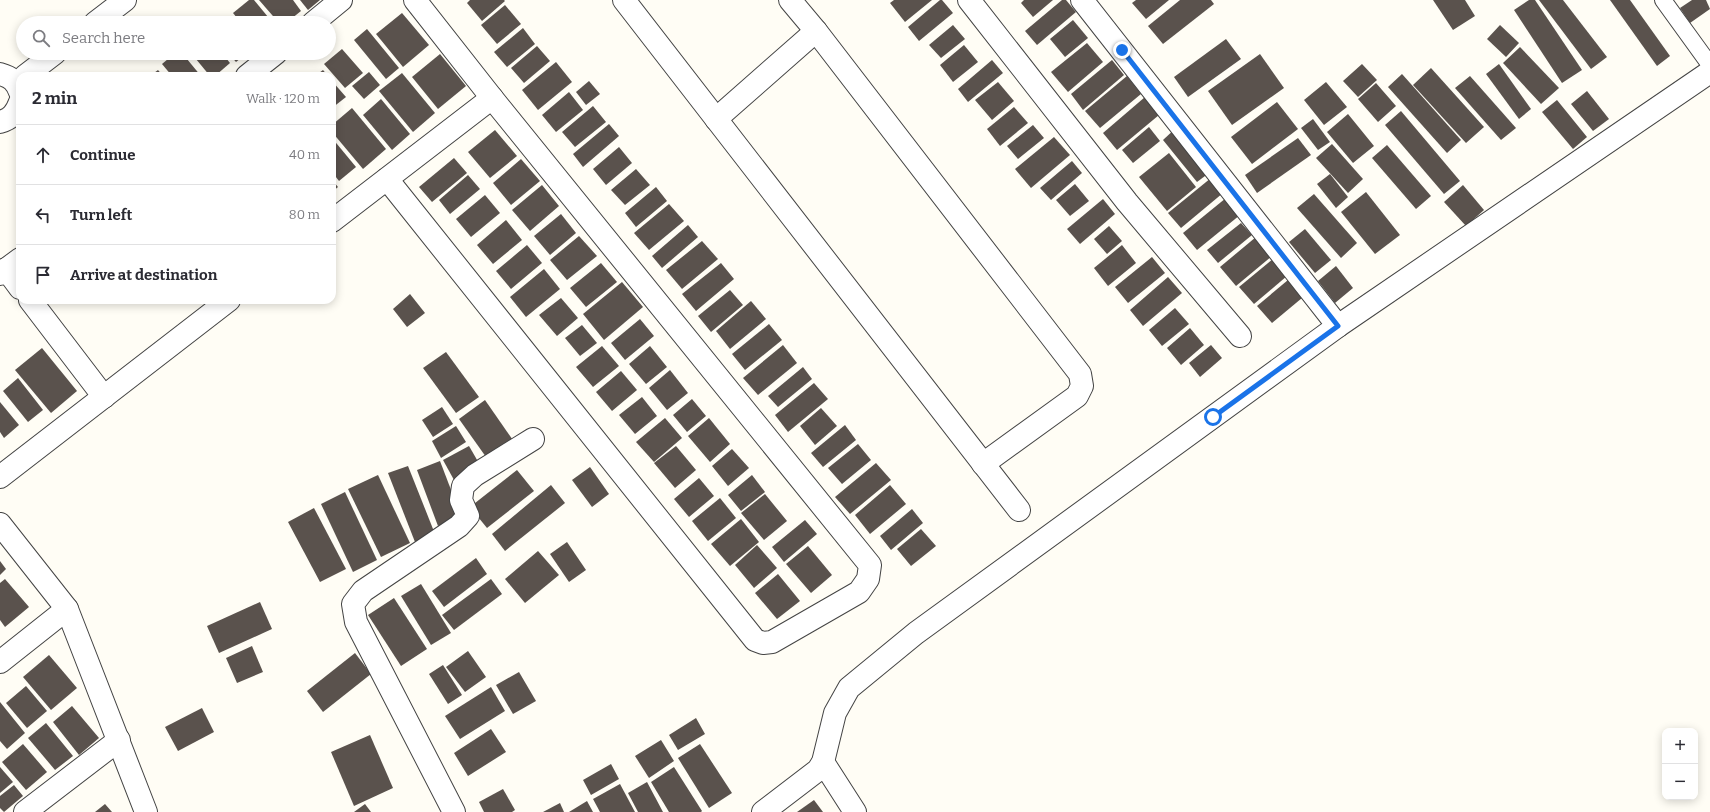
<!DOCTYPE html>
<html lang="en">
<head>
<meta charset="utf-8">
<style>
	:root { --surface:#fff; --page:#f2f2f3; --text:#2b2b33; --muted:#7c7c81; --line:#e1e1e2 }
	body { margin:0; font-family:Bitter,serif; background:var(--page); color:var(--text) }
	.controls { position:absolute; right:12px; bottom:12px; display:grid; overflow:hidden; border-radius:8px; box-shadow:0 2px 10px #0003 }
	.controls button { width:36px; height:36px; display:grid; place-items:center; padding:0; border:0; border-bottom:1px solid var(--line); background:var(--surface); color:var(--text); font:20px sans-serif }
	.stop { position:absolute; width:12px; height:12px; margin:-9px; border:3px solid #1a73e8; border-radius:50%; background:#fff }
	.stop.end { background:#1a73e8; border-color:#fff; box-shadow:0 1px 4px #0008 }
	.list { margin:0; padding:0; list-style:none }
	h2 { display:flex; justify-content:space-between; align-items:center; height:52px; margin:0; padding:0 16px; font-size:17px }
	h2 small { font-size:13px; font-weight:400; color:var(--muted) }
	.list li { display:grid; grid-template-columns:26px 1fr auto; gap:12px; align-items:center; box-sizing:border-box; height:60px; padding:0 16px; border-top:1px solid var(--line) }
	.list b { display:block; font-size:15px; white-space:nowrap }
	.list em { font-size:13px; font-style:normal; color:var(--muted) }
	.icon { flex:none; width:22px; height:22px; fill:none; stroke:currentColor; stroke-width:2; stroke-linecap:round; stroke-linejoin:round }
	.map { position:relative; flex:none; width:1710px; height:812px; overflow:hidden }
	.search { position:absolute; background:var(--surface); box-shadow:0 2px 10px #0003; left:16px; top:16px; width:320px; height:44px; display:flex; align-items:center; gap:10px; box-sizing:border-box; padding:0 14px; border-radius:22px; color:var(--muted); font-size:15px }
	.panel { position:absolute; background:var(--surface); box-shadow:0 2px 10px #0003; left:16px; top:72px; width:320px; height:232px; border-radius:12px }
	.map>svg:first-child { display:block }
	.building { fill:#5a524d }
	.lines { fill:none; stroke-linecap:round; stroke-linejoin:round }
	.service-casing { stroke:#444; stroke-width:18 }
	.minor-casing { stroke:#444; stroke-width:24 }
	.service { stroke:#fff; stroke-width:16 }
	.minor { stroke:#fff; stroke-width:22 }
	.route { stroke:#1a73e8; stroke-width:5 }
</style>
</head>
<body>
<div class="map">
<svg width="1710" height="812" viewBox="0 0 1710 812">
	<rect width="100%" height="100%" fill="#fffdf5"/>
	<g class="building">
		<path d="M249,0H254L273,23H241L233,13Z"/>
		<path d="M259,0H293L301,11L286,23H279Z"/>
		<path d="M300,0H320L308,10Z"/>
		<path d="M470,0H504L505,1L482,21L467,3Z"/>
		<path d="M894,0H932L905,22L890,3Z"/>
		<path d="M940,0H942L953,13L919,41L908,27Z"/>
		<path d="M1024,0H1053L1033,17L1021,3Z"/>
		<path d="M1062,0H1066L1076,12L1037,45L1025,31Z"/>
		<path d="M1136,0H1169L1146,19L1132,3Z"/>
		<path d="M1180,0H1211L1214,4L1163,44L1148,26Z"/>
		<path d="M1433,0H1465L1475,16L1453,30Z"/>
		<path d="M1529,0H1535L1582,70L1562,83L1514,10Z"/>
		<path d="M1539,0H1563L1607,57L1591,69Z"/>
		<path d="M1610,0H1630L1670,56L1657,66Z"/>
		<path d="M1692,0H1706L1710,9L1690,23L1680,8Z"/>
		<path d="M505,5L521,24L497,44L481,25Z"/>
		<path d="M402,13L429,45L403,67L376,34Z"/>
		<path d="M230,18L234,23H223Z"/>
		<path d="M1073,20L1088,38L1065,57L1050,39Z"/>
		<path d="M953,25L965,39L941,58L929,45Z"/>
		<path d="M1500,25L1519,43L1506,57L1487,39Z"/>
		<path d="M523,28L535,44L507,67L494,52Z"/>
		<path d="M367,29L399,68L386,79L354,40Z"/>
		<path d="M1226,39L1241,59L1188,97L1174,77Z"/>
		<path d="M1087,43L1103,62L1068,92L1051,72Z"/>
		<path d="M964,45L978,62L953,82L940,65Z"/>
		<path d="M537,46L550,61L524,83L511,68Z"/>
		<path d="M1520,47L1559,88L1541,104L1503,63Z"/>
		<path d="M342,49L363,73L345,88L324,64Z"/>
		<path d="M175,53H182L201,76H172L162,64Z"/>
		<path d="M191,53H222L230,63L215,76H210Z"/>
		<path d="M228,53H247L236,62Z"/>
		<path d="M440,54L466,86L438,109L412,77Z"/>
		<path d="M1260,54L1284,88L1232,125L1208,91Z"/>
		<path d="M992,60L1003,73L968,102L958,89Z"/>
		<path d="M1112,60L1124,75L1083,110L1071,94Z"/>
		<path d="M556,62L572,82L538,110L522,90Z"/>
		<path d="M1362,64L1377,80L1358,97L1343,81Z"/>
		<path d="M1499,64L1531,109L1519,119L1486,74Z"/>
		<path d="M1431,68L1484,127L1466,143L1413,85Z"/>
		<path d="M158,70L163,76H150Z"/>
		<path d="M323,70L328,76H315Z"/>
		<path d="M369,72L380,85L364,99L352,86Z"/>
		<path d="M402,73L435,113L413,132L379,91Z"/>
		<path d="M1402,74L1461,140L1447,153L1388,87Z"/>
		<path d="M1127,76L1141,94L1100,128L1085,111Z"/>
		<path d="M1470,76L1516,128L1501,140L1455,88Z"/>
		<path d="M332,81L346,97L332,108Z"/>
		<path d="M589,81L600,94L586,105L576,92Z"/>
		<path d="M998,82L1014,101L992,120L975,100Z"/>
		<path d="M1326,82L1347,107L1324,125L1304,100Z"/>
		<path d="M1376,83L1396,106L1378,122L1358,99Z"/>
		<path d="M1587,91L1609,119L1593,131L1571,104Z"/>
		<path d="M569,92L583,110L556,132L542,115Z"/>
		<path d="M1145,97L1159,115L1117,150L1103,133Z"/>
		<path d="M381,99L410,134L392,150L363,115Z"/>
		<path d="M1557,100L1587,137L1573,149L1542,112Z"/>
		<path d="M1277,102L1298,129L1252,164L1231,137Z"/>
		<path d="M593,106L606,122L575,147L562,132Z"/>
		<path d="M1014,107L1028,123L1000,146L987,129Z"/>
		<path d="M352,108L386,149L363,169L332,132V125Z"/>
		<path d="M1401,111L1460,181L1444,194L1385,125Z"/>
		<path d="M1348,114L1374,146L1353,163L1327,132Z"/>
		<path d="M1313,119L1330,142L1318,150L1301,128Z"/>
		<path d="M609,124L619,136L583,167L573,154Z"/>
		<path d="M1033,125L1044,138L1018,159L1007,146Z"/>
		<path d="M1149,127L1160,141L1133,163L1122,150Z"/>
		<path d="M1177,127L1213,170L1197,182L1163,140Z"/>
		<path d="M495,130L517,156L490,178L468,152Z"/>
		<path d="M1054,137L1070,155L1031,188L1015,169Z"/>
		<path d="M332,138L356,167L339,181L332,172Z"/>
		<path d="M1298,138L1311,155L1257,193L1245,175Z"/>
		<path d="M1332,144L1363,179L1348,193L1316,158Z"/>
		<path d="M1387,145L1431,196L1416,209L1372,158Z"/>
		<path d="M619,147L632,163L606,185L593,169Z"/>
		<path d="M1169,153L1196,187L1167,211L1139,177Z"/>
		<path d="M454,158L467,173L432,202L419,187Z"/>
		<path d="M521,159L540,181L511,205L493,183Z"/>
		<path d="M1072,161L1082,173L1051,200L1040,188Z"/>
		<path d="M636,169L650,185L625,205L611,190Z"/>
		<path d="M1330,174L1348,197L1336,208L1317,184Z"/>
		<path d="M468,175L480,189L450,214L439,200Z"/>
		<path d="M1211,178L1223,193L1181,228L1168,213Z"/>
		<path d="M332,180L338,187L332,192Z"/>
		<path d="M1075,184L1089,201L1070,216L1056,200Z"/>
		<path d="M542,185L559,206L530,231L512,210Z"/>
		<path d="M1463,185L1484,210L1466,226L1444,202Z"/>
		<path d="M656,187L667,201L636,227L625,213Z"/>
		<path d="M1366,192L1400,235L1375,254L1341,212Z"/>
		<path d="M1314,194L1357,243L1341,258L1297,208Z"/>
		<path d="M485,195L500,213L471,237L456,219Z"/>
		<path d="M1226,198L1240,215L1197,250L1183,233Z"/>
		<path d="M1103,199L1115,214L1080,244L1067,229Z"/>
		<path d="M669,204L684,221L649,250L634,233Z"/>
		<path d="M561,214L576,233L550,255L534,236Z"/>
		<path d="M506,220L522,240L493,264L477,245Z"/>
		<path d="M1241,223L1252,235L1218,263L1207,250Z"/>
		<path d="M688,225L698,237L662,268L652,256Z"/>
		<path d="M1109,226L1122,241L1107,254L1094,239Z"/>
		<path d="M1305,229L1331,260L1315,273L1289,242Z"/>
		<path d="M579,236L597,256L567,280L550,260Z"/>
		<path d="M1256,237L1272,256L1236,286L1220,267Z"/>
		<path d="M702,241L718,259L682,289L666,270Z"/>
		<path d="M527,245L542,263L511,289L496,271Z"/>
		<path d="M1122,245L1136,263L1108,286L1094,268Z"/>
		<path d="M1152,257L1165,273L1128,303L1115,287Z"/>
		<path d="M1273,259L1287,276L1254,304L1239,287Z"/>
		<path d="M601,263L617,282L586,307L570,288Z"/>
		<path d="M721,263L734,279L696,311L682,294Z"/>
		<path d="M1336,266L1353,288L1335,303L1318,281Z"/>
		<path d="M544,269L560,289L526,317L510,297Z"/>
		<path d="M1168,277L1182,293L1143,326L1130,310Z"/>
		<path d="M1288,280L1302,298L1272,323L1257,306Z"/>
		<path d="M622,282L643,307L604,340L583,314Z"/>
		<path d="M730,290L743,305L711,332L698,316Z"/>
		<path d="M410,294L425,313L407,327L393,309Z"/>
		<path d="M561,298L578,318L557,336L539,315Z"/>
		<path d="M751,301L766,319L730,349L716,331Z"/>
		<path d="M1175,308L1189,324L1162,346L1149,330Z"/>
		<path d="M640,319L654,336L625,360L611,343Z"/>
		<path d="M769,324L782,340L745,370L732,354Z"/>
		<path d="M582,325L597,343L580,356L565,338Z"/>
		<path d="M1190,328L1204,345L1181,365L1167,348Z"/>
		<path d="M783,345L797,363L758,395L743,378Z"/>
		<path d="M1211,345L1222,358L1200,377L1189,363Z"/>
		<path d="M602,346L619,366L593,387L576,367Z"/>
		<path d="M650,346L667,367L646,384L629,364Z"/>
		<path d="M42,348L77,391L51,413L15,370Z"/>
		<path d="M446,352L479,397L456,413L423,368Z"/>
		<path d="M803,367L812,379L778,407L768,396Z"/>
		<path d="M670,370L688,393L667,410L649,388Z"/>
		<path d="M621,371L637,390L612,411L596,392Z"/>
		<path d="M18,378L43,410L28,422L3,391Z"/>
		<path d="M814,383L828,399L788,432L775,415Z"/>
		<path d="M642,397L657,416L635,434L619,415Z"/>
		<path d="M692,399L706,416L687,432L673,415Z"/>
		<path d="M485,400L517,446L491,464L459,419Z"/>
		<path d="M0,402L19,425L4,438L0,432Z"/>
		<path d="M442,407L453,424L433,437L422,420Z"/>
		<path d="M821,408L837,426L815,445L800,426Z"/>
		<path d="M665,418L682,438L654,462L636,442Z"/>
		<path d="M709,418L730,444L710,462L688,436Z"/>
		<path d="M845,425L856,440L823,467L811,453Z"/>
		<path d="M456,426L466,442L441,458L432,441Z"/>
		<path d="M858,444L871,460L842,484L828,468Z"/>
		<path d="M469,446L480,465L454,480L443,460Z"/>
		<path d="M676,446L696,470L675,488L654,463Z"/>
		<path d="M732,449L749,468L728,486L712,466Z"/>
		<path d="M440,461L461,516L438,526L417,470Z"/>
		<path d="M876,463L891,480L850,514L835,497Z"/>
		<path d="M408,466L435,534L415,542L388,473Z"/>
		<path d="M590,467L609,494L592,507L572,480Z"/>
		<path d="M517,470L534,491L487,528L470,507Z"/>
		<path d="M378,475L410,543L381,557L348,489Z"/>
		<path d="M752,475L765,492L741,511L728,495Z"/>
		<path d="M699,478L714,496L689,517L674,499Z"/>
		<path d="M551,485L565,503L505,551L492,534Z"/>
		<path d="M890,485L906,504L870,534L855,515Z"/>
		<path d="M345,492L377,560L353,572L321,504Z"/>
		<path d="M765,494L787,521L764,540L741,513Z"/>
		<path d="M720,498L736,518L708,541L692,521Z"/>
		<path d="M314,508L346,569L320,582L288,522Z"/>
		<path d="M912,509L923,523L891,550L880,536Z"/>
		<path d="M741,519L759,542L730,566L711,544Z"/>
		<path d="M805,520L817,534L784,562L772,547Z"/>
		<path d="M921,529L936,546L911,566L897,549Z"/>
		<path d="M567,542L586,570L569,582L550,554Z"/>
		<path d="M757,545L777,568L754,588L735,565Z"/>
		<path d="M808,546L832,575L811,593L786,564Z"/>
		<path d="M538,551L559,575L525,603L505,579Z"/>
		<path d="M476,558L487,574L444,607L432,591Z"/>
		<path d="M0,561L6,569L0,575Z"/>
		<path d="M778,574L800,601L777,619L755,593Z"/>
		<path d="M5,579L29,607L5,627L0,620V583Z"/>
		<path d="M491,579L502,594L454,630L442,615Z"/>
		<path d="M421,584L451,633L431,645L401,596Z"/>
		<path d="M394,598L427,649L401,666L368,615Z"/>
		<path d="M260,602L272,629L219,653L207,626Z"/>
		<path d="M252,646L263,672L237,683L226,658Z"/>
		<path d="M468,651L486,677L465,692L446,667Z"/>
		<path d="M355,653L371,674L323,712L307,691Z"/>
		<path d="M49,655L77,688L51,710L23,677Z"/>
		<path d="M443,665L462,695L448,704L429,674Z"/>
		<path d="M519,672L536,701L513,714L496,685Z"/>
		<path d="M26,686L47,711L27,728L6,703Z"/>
		<path d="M491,687L505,711L460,739L445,716Z"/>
		<path d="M0,702L25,733L7,749L0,741Z"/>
		<path d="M72,706L99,738L79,755L53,722Z"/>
		<path d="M202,708L214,732L178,751L165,727Z"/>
		<path d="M696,718L705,734L678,750L669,735Z"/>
		<path d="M46,723L73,756L55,770L28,738Z"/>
		<path d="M491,729L506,752L468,776L454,753Z"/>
		<path d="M370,735L393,788L354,806L331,752Z"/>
		<path d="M661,740L674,761L649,778L635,756Z"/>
		<path d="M23,744L47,772L26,790L2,762Z"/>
		<path d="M700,744L732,793L709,808L678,758Z"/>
		<path d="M611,764L619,779L591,795L583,780Z"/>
		<path d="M0,767L13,782L0,793Z"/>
		<path d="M674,767L702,811L701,812H669L651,782Z"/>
		<path d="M647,782L663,812H638L628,793Z"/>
		<path d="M620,784L635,812H600L593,799Z"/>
		<path d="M14,785L23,796L4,812L0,808V796Z"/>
		<path d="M503,789L515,810L512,812H484L479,802Z"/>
		<path d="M814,800L823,812H797Z"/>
		<path d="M587,801L593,812H569Z"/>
		<path d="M560,803L564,812H543Z"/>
		<path d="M105,804L112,812H95Z"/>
		<path d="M365,804L371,812H354Z"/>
	</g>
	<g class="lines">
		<g class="service-casing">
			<path id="service" d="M1663,0L1710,65"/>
		</g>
		<g class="minor-casing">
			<g id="minor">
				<path d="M624,0L1019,510"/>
				<path d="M790,0L816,31L1080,374L1082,386L1077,396L983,464"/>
				<path d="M969,0L1127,202L1240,336"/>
				<path d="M1082,0L1338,326"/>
				<path d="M95,23L125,0"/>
				<path d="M313,23L341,0"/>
				<path d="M0,74C11,77 16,81 20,92"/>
				<path d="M25,76L55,53"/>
				<path d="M247,76L276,53"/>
				<path d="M716,119L816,31"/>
				<path d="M0,122C11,119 16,113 20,102"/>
				<path d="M387,179L755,640L763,643L772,642L859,592L868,579L870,565L492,98L415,0"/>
				<path d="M332,221L492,98"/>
				<path d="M6,269L20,288"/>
				<path d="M0,274L20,259"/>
				<path d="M30,300L104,397"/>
				<path d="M0,477L229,300"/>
				<path d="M0,524L67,609L146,812"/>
				<path d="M0,662L67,609"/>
				<path d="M823,762L855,812"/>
				<path d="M25,812L119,740"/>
				<path d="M454,812L356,622L353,604L363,591L459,526L468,516L461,500L463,486L475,475L533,439"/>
				<path d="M763,812L818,770L823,762L835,713L849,688L916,633L1338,326L1710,72"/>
			</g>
		</g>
		<use href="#service" class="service"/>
		<use href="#minor" class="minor"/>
	</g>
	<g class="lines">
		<path class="route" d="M1122,50L1338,326L1213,417"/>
	</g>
</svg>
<div class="controls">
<button>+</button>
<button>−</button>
</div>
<div class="stop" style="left:1213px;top:417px"></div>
<div class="stop end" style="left:1122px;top:50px"></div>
<div class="search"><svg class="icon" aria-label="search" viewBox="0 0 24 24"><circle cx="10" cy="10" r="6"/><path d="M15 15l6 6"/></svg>Search here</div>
<section class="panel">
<h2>2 min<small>Walk · 120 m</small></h2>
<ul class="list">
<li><svg class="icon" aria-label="ahead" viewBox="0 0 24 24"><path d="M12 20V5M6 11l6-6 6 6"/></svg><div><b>Continue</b></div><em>40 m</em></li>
<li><svg class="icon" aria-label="left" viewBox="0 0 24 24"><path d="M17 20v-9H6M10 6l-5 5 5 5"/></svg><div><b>Turn left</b></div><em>80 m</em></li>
<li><svg class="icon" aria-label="arrive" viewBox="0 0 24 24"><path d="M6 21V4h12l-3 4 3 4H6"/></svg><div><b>Arrive at destination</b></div></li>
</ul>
</section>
</div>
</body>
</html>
